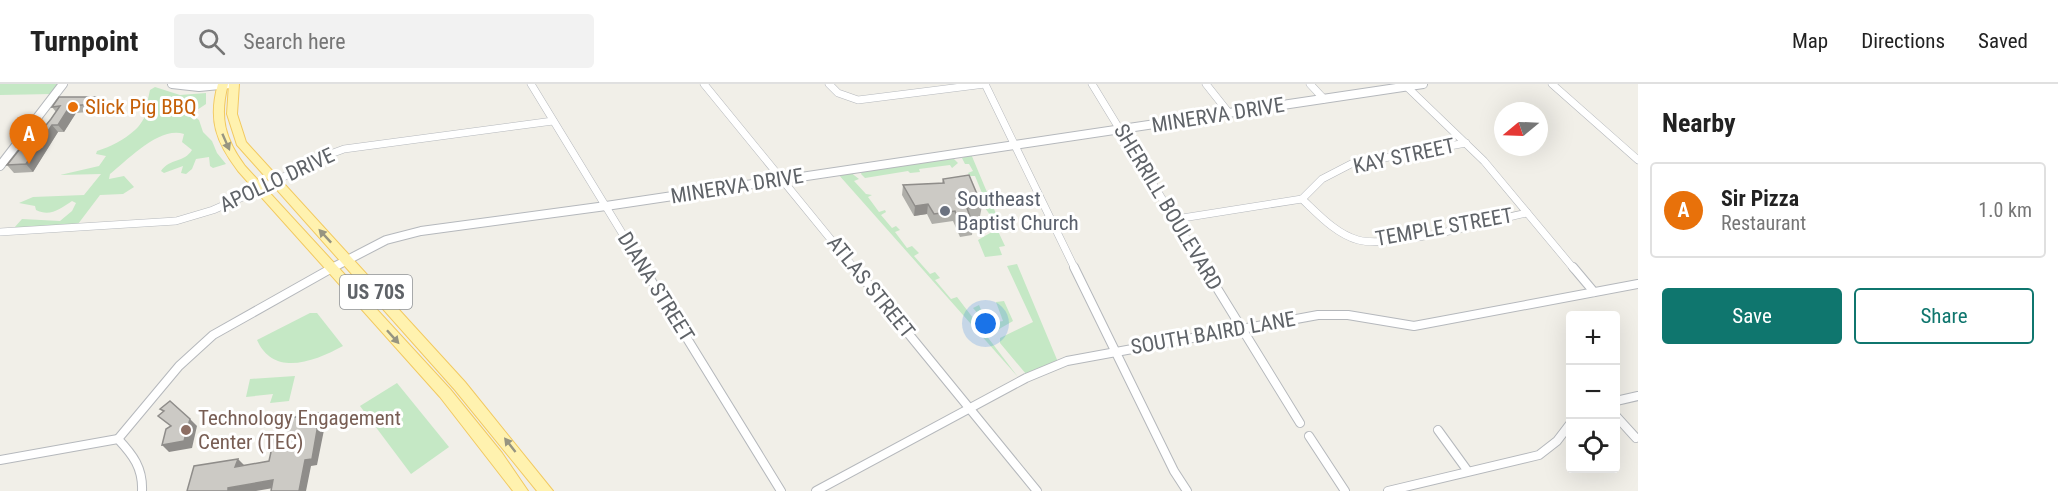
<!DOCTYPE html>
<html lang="en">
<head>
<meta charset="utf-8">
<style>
	:root { --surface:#fff; --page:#f2f2f2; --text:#222; --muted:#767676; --line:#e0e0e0; --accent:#0f766e }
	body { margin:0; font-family:"Roboto Condensed",sans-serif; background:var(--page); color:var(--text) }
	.controls { position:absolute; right:18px; bottom:18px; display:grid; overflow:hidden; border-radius:6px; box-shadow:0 6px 24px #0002 }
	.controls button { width:54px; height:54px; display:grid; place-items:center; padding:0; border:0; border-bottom:2px solid var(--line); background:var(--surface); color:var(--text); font:30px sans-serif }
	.compass { position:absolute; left:1494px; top:18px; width:54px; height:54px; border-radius:50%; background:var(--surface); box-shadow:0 6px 24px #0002; rotate:251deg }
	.you { position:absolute; left:986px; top:240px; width:21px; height:21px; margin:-15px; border:4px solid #fff; border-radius:50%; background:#1a73e8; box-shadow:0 0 0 9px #1a73e833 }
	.badge { display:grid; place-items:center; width:39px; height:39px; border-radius:50%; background:var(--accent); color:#fff; font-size:20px; font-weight:700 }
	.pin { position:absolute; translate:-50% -50px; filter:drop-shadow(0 2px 3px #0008) }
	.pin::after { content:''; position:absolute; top:32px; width:21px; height:18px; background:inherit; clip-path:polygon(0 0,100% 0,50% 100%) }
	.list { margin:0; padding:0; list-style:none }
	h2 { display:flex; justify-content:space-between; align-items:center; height:78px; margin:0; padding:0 24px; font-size:26px }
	h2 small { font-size:20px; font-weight:400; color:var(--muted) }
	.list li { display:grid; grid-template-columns:39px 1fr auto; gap:18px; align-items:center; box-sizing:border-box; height:96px; margin:0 12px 12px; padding:0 12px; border:2px solid var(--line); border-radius:6px }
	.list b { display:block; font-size:22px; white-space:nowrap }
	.list p { margin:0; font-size:20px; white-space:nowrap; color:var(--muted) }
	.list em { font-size:20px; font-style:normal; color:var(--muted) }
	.actions { display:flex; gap:12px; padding:18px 24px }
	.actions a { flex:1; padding:14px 0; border:2px solid var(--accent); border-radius:6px; text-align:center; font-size:21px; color:var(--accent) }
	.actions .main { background:var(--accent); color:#fff }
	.icon { flex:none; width:33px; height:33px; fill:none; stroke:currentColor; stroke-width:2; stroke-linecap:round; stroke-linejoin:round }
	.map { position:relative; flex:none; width:1638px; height:407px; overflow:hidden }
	header { display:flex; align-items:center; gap:36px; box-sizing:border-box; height:84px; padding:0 30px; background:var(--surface); border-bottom:2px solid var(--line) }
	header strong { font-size:28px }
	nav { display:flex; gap:33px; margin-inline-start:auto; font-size:21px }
	.search { width:420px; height:54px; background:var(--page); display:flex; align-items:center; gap:15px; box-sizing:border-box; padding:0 21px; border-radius:6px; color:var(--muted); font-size:22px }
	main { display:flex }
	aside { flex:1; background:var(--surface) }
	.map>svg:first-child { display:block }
	.green { fill:#c5e8c5 }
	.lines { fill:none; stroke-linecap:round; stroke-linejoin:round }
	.minor-far1-casing { stroke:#b5b8bc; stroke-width:8 }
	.minor-casing { stroke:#b5b8bc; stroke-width:10 }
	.tertiary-casing { stroke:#b5b8bc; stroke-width:10 }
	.primary-casing { stroke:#f2c960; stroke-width:2 }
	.minor-far1 { stroke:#fff; stroke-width:7 }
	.minor { stroke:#fff; stroke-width:8 }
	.tertiary { stroke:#fff; stroke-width:8 }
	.primary { fill:#fff2af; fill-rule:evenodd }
	.wall { fill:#afaea9 }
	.shaded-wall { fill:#8f8d8a }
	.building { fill:#cccac5; stroke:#8f8d8a; stroke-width:1.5 }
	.oneway { fill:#979581 }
	.food-dot { fill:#e8710a; stroke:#fff; stroke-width:2 }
	.worship-dot { fill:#6b7280; stroke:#fff; stroke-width:2 }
	.education-dot { fill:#8d6e63; stroke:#fff; stroke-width:2 }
	.labels { text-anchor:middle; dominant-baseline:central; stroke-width:6; stroke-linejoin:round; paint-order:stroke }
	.shield { fill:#fff; stroke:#8f9295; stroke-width:1.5 }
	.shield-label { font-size:20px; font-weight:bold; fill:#5f6368 }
	.food-label { font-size:21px; fill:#c56008; stroke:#fff; text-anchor:start }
	.street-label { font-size:21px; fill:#5f6368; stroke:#fff }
	.worship-label { font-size:21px; fill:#5b616d; stroke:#fff; text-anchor:start }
	.education-label { font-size:21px; fill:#785e54; stroke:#fff; text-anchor:start }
</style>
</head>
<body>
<header>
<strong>Turnpoint</strong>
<div class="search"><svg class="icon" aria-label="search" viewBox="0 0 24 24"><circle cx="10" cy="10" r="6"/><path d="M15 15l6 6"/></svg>Search here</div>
<nav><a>Map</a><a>Directions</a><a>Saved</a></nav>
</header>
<main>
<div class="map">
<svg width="1638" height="407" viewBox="0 0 1638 407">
	<rect width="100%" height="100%" fill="#f1efe8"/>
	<g class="green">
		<path d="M0,0H59L52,10L0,11Z"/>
		<path d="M155,3L180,11L206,9V20L191,30L199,36L203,48L212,57L217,69L226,80L213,84L210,82L209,73L196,75L192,85L186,90L181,89L183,82L164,89L161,87C170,74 184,79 192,66L182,58L184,50C159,42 128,76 110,90L109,95L124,92L134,103L123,110L100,111L78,140L14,144L22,135L60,137L72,127L76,119L72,117C60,125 50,133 36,126L35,122L19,119L33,113L84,111L101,90L60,91L99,82L106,72L96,70L97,67C110,63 124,56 135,46C141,41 143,34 149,28L150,24L138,23L148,15L150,6Z"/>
		<path d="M971,70L1002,144H996L988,133L991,132L982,120L986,119L975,92H970L968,89L973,87L969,80H965L962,74Z"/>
		<path d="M952,73L958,79L952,84L950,81L919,85L920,88L910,89L908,87L865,94L861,90L862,87Z"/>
		<path d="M850,88L859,95L854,97L866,110L872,111L868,113L879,128L885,126L886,128L881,131L892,144L896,142L900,146L895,148L907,164L912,162L919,169L914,172L930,190L935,188L940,194L935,196L951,215L957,213L1018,293L838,90Z"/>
		<path d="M997,145L1005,162L999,163L1002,171L985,173L978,156Z"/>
		<path d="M1017,180L1058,278L1026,290L1000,259V254L1033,238L1007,182Z"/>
		<path d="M1004,217L1013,237L994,248L973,224L979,221L987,240L1003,237L996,218Z"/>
		<path d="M310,229H317L343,262C315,277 274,294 257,256Z"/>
		<path d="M295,292L289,317L270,319L273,310L246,313L250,295Z"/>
		<path d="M397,299L449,363L411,390L360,322Z"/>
	</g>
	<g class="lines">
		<g class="minor-far1-casing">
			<g id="minor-far1">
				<path d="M531,0L644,185"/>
				<path d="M704,0L855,185"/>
				<path d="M829,0L838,9L858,16L985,0"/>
				<path d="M985,0L1075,185"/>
				<path d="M1092,0L1205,185"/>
				<path d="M1206,0L1229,29"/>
				<path d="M1310,0L1324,15"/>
				<path d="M1404,0L1484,77L1574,185"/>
				<path d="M1552,0L1638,76"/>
				<path d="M1302,115C1318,130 1336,150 1358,156C1392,165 1489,137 1527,129"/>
				<path d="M1176,135L1302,115L1322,95L1351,80L1466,59"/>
				<path d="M0,148L176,137L213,126L261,105L317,75L344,65L553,37"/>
			</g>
		</g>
		<g class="minor-casing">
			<g id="minor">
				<path d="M643,183L781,407"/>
				<path d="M854,183L1037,407"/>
				<path d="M1074,183L1174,387L1187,407"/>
				<path d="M1204,183L1300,339"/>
				<path d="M1573,183L1594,208"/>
				<path d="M1616,317L1638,312"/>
				<path d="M1616,332L1636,354"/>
				<path d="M1438,346L1467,386"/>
				<path d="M1309,352L1345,407"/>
				<path d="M118,355L179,282L213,251L332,184"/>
				<path d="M0,376L118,355C133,371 143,384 142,407"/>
				<path d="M816,407L1026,294L1067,277L1318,231H1348L1414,242L1638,200"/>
				<path d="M1388,407L1539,371L1557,357L1570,340"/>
			</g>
		</g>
		<g class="tertiary-casing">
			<g id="tertiary">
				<path d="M172,0L199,3L230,0"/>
				<path d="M0,82L63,0"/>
				<path d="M332,184L386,156L421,147L606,122L1423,0"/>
			</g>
		</g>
		<g class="primary-casing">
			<g id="primary">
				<path d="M218,0H228C219,34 225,55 245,82L450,305L502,369L528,407H513L440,313L238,87C216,58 208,36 218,0Z"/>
				<path d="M229,0H239L237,30L246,58L465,298L553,407H537L455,306L237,61L227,30Z"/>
			</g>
		</g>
		<use href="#minor-far1" class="minor-far1"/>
		<use href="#minor" class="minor"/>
		<use href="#tertiary" class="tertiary"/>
		<use href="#primary" class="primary"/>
	</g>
	<g class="wall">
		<path d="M59,13L104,20L100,27L76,29L64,48H58L33,88L14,89L7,81L38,51L56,28L52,23Z"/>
		<path d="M943,95L982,122L980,132L971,134L973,141L972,151L960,153L953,137L932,140L927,130L914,132L902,111L903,101L942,99Z"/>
	</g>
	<g class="shaded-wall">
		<path d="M99,13L104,20L100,27L94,20Z"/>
		<path d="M70,22L76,29L64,48L58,41Z"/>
		<path d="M52,41L58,48L33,88L26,80Z"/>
		<path d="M928,120L927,130L914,132L915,122Z"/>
		<path d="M320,329L326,336L317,381L311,382L306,407H299L305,376Z"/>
		<path d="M190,335L197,342L192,364L169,368L162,361Z"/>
		<path d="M238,375L244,381L235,383Z"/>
		<path d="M273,396L279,403L256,407H228V404Z"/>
	</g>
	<g class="building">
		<path d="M59,13H99L94,20L70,22L58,41H52L26,80L7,81L31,51H38L51,35L60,22L52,23Z"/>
		<path d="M969,91L982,122L967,124L973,141L961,143L955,127L934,130L928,120L915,122L903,101L944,99L943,95Z"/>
		<path d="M170,317L190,335L184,357L162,361L166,345L171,342L158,332L164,327L160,325Z"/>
		<path d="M320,329L312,375L305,376L299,407H271L273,396L228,404V407H187L194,382L238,375L235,383L269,377L278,336Z"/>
	</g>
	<defs><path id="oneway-solid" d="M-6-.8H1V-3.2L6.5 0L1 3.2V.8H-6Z" transform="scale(1.5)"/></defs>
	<g class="oneway">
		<use href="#oneway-solid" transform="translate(226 58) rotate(66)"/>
		<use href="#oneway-solid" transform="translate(325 152) rotate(-133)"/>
		<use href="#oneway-solid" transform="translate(393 253) rotate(48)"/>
		<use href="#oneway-solid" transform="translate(510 361) rotate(-128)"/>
	</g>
	<circle class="food-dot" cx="73" cy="23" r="6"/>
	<circle class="worship-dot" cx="945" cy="127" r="6"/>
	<circle class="education-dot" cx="186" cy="346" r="6"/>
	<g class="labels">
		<rect class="shield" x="340" y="191" width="72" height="34" rx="4.5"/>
		<g class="shield-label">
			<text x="376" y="208">US 70S</text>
		</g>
		<g class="food-label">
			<text x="85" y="23">Slick Pig BBQ</text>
		</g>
		<g class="street-label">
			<text transform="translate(1218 31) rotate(-9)">MINERVA DRIVE</text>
			<text transform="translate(1404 72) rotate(-12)">KAY STREET</text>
			<text transform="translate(277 96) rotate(-25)">APOLLO DRIVE</text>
			<text transform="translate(737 102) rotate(-9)">MINERVA DRIVE</text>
			<text transform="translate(1168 123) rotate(59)">SHERRILL BOULEVARD</text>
			<text transform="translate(1444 143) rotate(-10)">TEMPLE STREET</text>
			<text transform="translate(656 203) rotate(58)">DIANA STREET</text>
			<text transform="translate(871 203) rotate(51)">ATLAS STREET</text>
			<text transform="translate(1213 249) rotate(-10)">SOUTH BAIRD LANE</text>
		</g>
		<g class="worship-label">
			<text x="957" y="115">Southeast<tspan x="957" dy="24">Baptist Church</tspan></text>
		</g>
		<g class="education-label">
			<text x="198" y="334">Technology Engagement<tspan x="198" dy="24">Center (TEC)</tspan></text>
		</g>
	</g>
</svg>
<div class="controls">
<button>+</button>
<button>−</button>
<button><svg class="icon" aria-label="locate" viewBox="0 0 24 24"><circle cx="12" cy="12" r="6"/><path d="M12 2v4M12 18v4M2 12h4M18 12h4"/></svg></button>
</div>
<svg class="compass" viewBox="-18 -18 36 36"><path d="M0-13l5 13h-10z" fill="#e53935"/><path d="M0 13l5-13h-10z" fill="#767676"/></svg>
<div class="you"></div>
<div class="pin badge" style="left:29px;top:80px;background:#e8710a">A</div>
</div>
<aside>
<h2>Nearby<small></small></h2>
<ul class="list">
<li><span class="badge" style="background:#e8710a">A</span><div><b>Sir Pizza</b><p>Restaurant</p></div><em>1.0 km</em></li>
</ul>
<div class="actions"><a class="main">Save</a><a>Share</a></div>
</aside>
</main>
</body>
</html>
